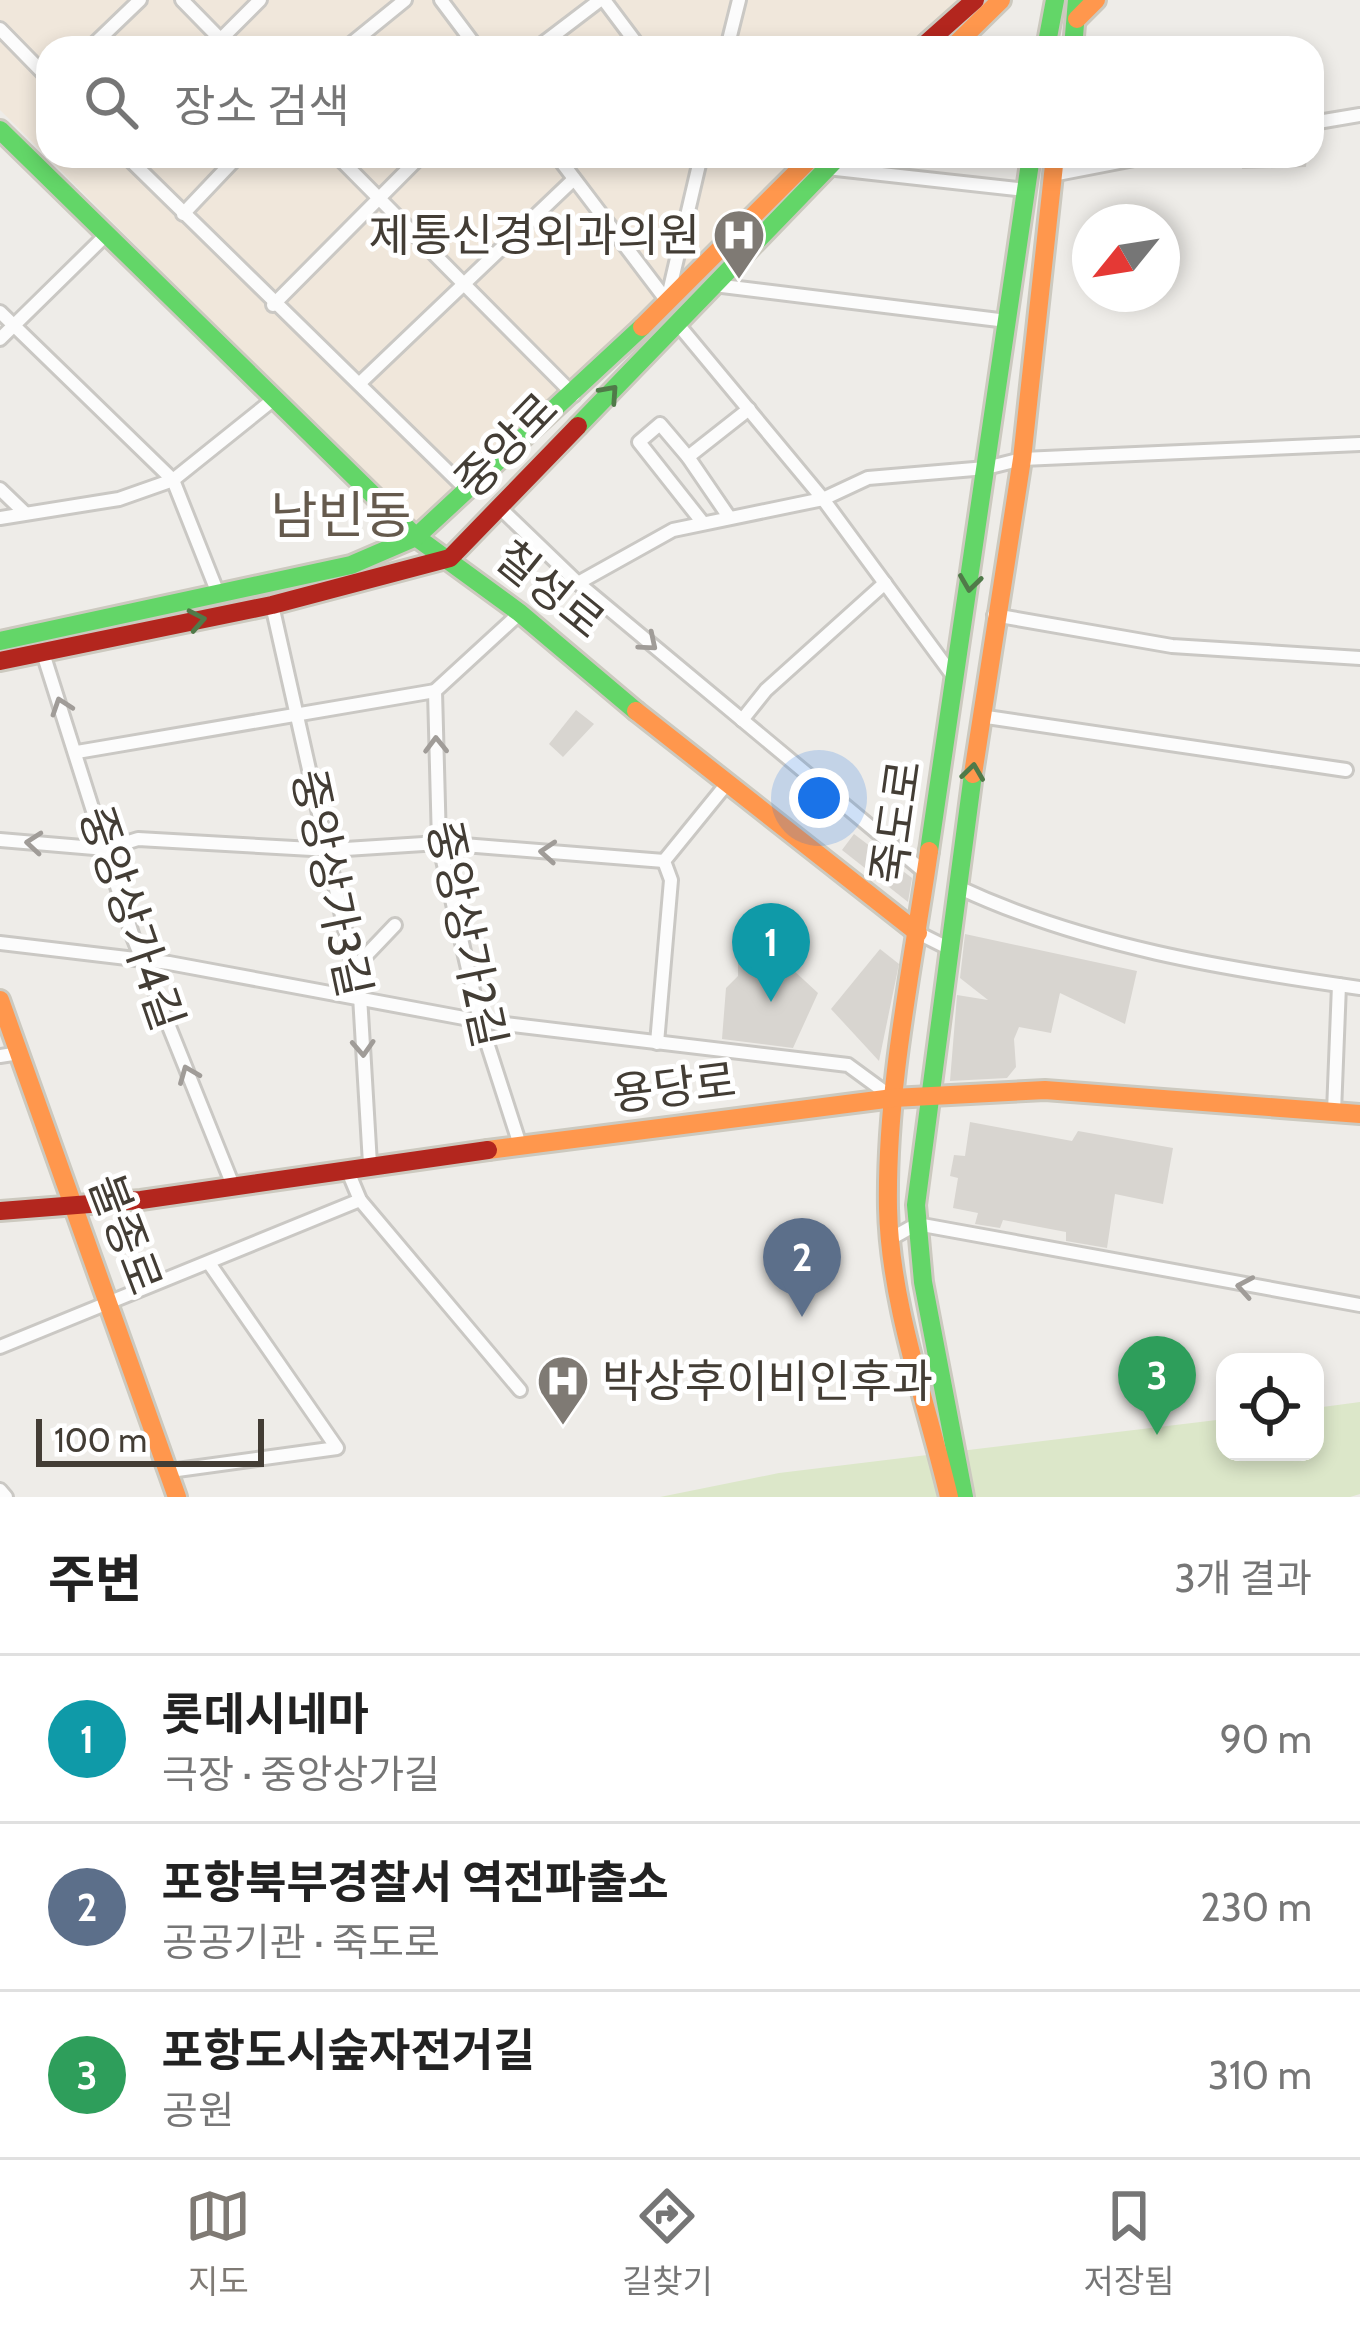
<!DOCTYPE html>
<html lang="ko">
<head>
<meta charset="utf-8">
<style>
	:root { --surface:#fff; --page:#f6f6f6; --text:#222; --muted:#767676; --line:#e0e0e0; --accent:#7f7a74 }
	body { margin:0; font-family:Cabin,"Noto Sans KR",sans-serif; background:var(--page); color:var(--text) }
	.controls { position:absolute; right:36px; bottom:36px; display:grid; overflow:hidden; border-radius:24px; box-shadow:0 6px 18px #0003 }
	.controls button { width:108px; height:108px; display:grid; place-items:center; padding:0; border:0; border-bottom:3px solid var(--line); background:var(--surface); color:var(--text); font:60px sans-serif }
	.compass { position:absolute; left:1072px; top:204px; width:108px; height:108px; border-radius:50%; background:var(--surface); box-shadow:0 6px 18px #0003; rotate:240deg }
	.scale { position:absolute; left:36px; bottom:30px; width:228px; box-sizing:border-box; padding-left:12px; border:6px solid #433d35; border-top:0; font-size:33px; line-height:42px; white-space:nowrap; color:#433d35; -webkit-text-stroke:9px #fff; paint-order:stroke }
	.you { position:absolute; left:819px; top:798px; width:42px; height:42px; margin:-30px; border:9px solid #fff; border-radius:50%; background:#1a73e8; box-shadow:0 0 0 18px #1a73e833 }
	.badge { display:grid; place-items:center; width:78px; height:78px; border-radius:50%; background:var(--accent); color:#fff; font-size:39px; font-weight:700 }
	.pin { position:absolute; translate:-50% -99px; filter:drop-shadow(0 3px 6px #0008) }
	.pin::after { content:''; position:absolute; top:63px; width:42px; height:36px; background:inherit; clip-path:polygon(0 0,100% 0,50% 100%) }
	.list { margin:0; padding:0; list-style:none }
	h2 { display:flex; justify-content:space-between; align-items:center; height:156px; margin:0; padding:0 48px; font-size:51px }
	h2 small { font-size:39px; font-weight:400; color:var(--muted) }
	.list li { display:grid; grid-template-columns:78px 1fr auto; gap:36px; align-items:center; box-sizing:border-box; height:168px; padding:0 48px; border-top:3px solid var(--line) }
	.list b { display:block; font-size:45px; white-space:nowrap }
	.list p { margin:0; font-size:39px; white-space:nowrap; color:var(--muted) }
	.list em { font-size:39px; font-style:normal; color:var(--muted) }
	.icon { flex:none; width:66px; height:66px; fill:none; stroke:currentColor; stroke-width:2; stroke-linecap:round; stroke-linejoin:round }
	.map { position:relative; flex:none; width:1360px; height:1497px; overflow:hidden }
	.search { position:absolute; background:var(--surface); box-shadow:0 6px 18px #0003; left:36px; right:36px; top:36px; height:132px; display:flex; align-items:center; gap:30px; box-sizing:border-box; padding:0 42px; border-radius:36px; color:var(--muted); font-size:45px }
	.sheet { height:660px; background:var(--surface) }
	nav { display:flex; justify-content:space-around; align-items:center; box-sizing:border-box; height:168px; border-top:3px solid var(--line); background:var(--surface); font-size:33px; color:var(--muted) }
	nav a { display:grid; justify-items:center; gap:6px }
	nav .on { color:var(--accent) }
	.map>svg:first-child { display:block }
	.commercial { fill:#f0e7db }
	.green { fill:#dce7c9 }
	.building { fill:#d8d5d0 }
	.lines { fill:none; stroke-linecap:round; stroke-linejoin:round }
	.street-casing { stroke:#cac8c4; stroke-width:18 }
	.fast-casing { stroke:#ccc9bf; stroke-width:24 }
	.slow-casing { stroke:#ccc9bf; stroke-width:24 }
	.jam-casing { stroke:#ccc9bf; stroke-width:24 }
	.street { stroke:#fcfcfc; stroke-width:12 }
	.fast { stroke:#63d668; stroke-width:18 }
	.slow { stroke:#ff974d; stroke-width:18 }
	.jam { stroke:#b3261e; stroke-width:18 }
	.oneway { stroke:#507a49 }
	.oneway2 { stroke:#a09c98 }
	.labels { text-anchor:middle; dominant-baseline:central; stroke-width:10; stroke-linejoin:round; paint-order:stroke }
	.poi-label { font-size:45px; fill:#433d35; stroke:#fff; text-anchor:end }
	.street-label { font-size:45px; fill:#433d35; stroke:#fff }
	.quarter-label { font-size:51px; fill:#655a4d; stroke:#fff }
</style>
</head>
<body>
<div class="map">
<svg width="1360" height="1497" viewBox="0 0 1360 1497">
	<rect width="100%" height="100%" fill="#eeece8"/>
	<path class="commercial" d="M0,0H957L911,48H48V156H807L678,290L418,526L0,110Z"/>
	<path class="green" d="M1360,1402V1494L1350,1497H660L779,1473L1225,1419V1452H1315V1408Z"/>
	<g class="building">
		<path d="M1244,156H1307L1306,167L1242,169Z"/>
		<path d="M576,710L594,724L563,757L549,744Z"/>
		<path d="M854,834L912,878L908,902L842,850Z"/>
		<path d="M965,934L1137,971L1125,1024L1060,993L1051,1033L1019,1027L1014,1039L1016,1067L1007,1078L950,1081L957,995L988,1000L960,978Z"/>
		<path d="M738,942L765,944L818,993L793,1048L722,1039L726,988L738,976Z"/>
		<path d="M880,949L899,964L879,1061L831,1009Z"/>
		<path d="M970,1122L1072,1141L1078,1131L1173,1148L1163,1204L1115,1194L1107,1248L1066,1241V1232L1003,1220L1000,1228L975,1224L978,1213L953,1208L958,1178L950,1176L954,1155L965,1156Z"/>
	</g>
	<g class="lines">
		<g class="street-casing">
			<g id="street">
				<path d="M182,0L229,48"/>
				<path d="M441,0L477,48"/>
				<path d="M604,0L640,48"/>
				<path d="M0,29L48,78"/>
				<path d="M90,48L140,0"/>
				<path d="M212,48L260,0"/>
				<path d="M346,48L405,0"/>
				<path d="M537,48L600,0"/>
				<path d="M727,48L739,0"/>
				<path d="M1312,123L1360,115"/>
				<path d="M126,156L469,492"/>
				<path d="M337,156L574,395"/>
				<path d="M557,156L667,301"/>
				<path d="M827,168L1026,190"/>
				<path d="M1052,175L1150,156"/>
				<path d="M183,214L238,156"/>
				<path d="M714,285L1007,321"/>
				<path d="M667,301L701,156"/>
				<path d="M273,305L421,156"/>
				<path d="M0,312L173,480L219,596"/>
				<path d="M676,322L823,499L956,680"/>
				<path d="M0,339L106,235"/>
				<path d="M360,383L574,179"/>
				<path d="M688,457L729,517"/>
				<path d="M0,489L25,513"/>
				<path d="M500,508L578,583L927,874"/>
				<path d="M0,518L119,499L173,480L274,399"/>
				<path d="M703,523L639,442L660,424L688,457L749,409"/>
				<path d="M578,583L673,530L823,499L868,478L986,468L1022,459L1360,444"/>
				<path d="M272,605L360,996L370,1164"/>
				<path d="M994,615L1172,646L1360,658"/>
				<path d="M42,650L133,937L232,1183"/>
				<path d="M980,716L1346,770"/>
				<path d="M742,720L766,690L885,583"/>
				<path d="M77,752L435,691"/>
				<path d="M0,840L106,849L138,839L330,850L439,843L664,861"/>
				<path d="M960,888C1084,946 1225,969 1360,988"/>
				<path d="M918,933L948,948"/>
				<path d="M0,943L169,963L480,1021L848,1065L893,1098"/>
				<path d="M354,968L395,925"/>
				<path d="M657,1043L671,880L664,861L725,786"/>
				<path d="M0,1056L19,1053"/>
				<path d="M1334,1112L1339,985"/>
				<path d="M520,1145L480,1021L439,843L435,691L520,613"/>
				<path d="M347,1169L360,1200L520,1390"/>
				<path d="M892,1238L917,1224L1360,1305"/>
				<path d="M0,1347L360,1200"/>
				<path d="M170,1471L337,1448L209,1263"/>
				<path d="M0,1490L6,1497"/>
			</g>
		</g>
		<g class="fast-casing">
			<g id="fast">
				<path d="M1046,48L1055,0"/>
				<path d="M1073,48L1077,0"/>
				<path d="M0,130L416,537L520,613L636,711"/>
				<path d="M578,426L839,156"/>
				<path d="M0,641L351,565L416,537L642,327"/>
				<path d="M929,851L1031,156"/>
				<path d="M964,1497L923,1282L916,1205L973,774"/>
			</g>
		</g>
		<g class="slow-casing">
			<g id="slow">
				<path d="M1077,19L1096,0"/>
				<path d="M952,48L1001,0"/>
				<path d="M642,327L813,156"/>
				<path d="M636,711L918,933"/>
				<path d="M973,774L1022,459L1055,156"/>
				<path d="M929,851C912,968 886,1089 888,1208C890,1304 927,1404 949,1497"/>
				<path d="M0,1000L177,1497"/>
				<path d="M488,1150L893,1098L1045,1090L1360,1114"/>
			</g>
		</g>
		<g class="jam-casing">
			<g id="jam">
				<path d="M921,48L975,0"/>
				<path d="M0,661L272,605L450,558L578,426"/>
				<path d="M0,1211L141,1200L488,1150"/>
			</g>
		</g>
		<use href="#street" class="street"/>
		<use href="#fast" class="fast"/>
		<use href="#slow" class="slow"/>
		<use href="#jam" class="jam"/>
	</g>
	<defs><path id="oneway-chevron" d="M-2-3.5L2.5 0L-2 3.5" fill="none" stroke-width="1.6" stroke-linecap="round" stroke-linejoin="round" transform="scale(3)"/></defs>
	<g class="oneway">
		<use href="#oneway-chevron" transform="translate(610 393) rotate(-48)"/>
		<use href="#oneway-chevron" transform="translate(970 583) rotate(98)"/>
		<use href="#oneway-chevron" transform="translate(197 620) rotate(-11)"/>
		<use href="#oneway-chevron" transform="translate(973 772) rotate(-82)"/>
	</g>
	<g class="oneway2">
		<use href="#oneway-chevron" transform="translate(649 643) rotate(40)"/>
		<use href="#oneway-chevron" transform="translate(61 706) rotate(-109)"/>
		<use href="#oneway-chevron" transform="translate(436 745) rotate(-91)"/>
		<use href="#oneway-chevron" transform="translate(34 843) rotate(-175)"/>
		<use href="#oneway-chevron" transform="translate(548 852) rotate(-176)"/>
		<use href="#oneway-chevron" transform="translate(363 1048) rotate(87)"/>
		<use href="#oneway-chevron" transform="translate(188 1074) rotate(-112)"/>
		<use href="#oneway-chevron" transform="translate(1245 1287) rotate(-170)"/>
	</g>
	<defs>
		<g id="hospital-pin" transform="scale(2.7)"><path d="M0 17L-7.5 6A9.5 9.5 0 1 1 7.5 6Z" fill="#7f7a74" stroke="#fff"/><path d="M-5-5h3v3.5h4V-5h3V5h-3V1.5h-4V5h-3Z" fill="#fff"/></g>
	</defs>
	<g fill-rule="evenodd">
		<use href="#hospital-pin" x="739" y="235"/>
		<use href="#hospital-pin" x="563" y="1381"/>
	</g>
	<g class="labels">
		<g class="poi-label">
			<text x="700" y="235">제통신경외과의원</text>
			<text x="602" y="1381" text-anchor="start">박상후이비인후과</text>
		</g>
		<g class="street-label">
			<text transform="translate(506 445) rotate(-46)">중앙로</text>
			<text transform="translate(550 589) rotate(39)">칠성로</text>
			<text transform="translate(896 822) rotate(-82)">죽도로</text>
			<text transform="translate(332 883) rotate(78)">중앙상가3길</text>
			<text transform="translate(132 918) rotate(71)">중앙상가4길</text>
			<text transform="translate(467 934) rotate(78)">중앙상가2길</text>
			<text transform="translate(674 1087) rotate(-7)">용당로</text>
			<text transform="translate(126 1234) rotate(69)">불종로</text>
		</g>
		<g class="quarter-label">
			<text x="341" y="515">남빈동</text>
		</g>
	</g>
</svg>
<div class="controls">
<button><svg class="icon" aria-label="locate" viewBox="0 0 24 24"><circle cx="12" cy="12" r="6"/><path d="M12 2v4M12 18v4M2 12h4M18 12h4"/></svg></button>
</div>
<svg class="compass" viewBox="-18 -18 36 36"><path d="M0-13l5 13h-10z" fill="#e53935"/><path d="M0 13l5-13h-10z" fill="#767676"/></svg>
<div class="scale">100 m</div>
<div class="you"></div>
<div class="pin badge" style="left:771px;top:1002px;background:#0f9aa8">1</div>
<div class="pin badge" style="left:802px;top:1317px;background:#5c6f8a">2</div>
<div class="pin badge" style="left:1157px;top:1435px;background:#2e9e5b">3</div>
<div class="search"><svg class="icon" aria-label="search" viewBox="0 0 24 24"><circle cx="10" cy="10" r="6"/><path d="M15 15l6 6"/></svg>장소 검색</div>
</div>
<section class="sheet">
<h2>주변<small>3개 결과</small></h2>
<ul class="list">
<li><span class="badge" style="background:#0f9aa8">1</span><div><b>롯데시네마</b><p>극장 · 중앙상가길</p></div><em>90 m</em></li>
<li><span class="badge" style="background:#5c6f8a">2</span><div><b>포항북부경찰서 역전파출소</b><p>공공기관 · 죽도로</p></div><em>230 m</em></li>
<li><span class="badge" style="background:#2e9e5b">3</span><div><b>포항도시숲자전거길</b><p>공원</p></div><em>310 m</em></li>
</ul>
</section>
<nav>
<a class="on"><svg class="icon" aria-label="map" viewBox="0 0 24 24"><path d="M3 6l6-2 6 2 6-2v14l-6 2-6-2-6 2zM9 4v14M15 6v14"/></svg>지도</a>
<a><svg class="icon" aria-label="directions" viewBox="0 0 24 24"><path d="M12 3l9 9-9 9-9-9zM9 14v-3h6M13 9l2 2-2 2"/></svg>길찾기</a>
<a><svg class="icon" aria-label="saved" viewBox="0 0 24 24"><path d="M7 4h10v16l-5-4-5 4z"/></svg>저장됨</a>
</nav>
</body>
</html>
